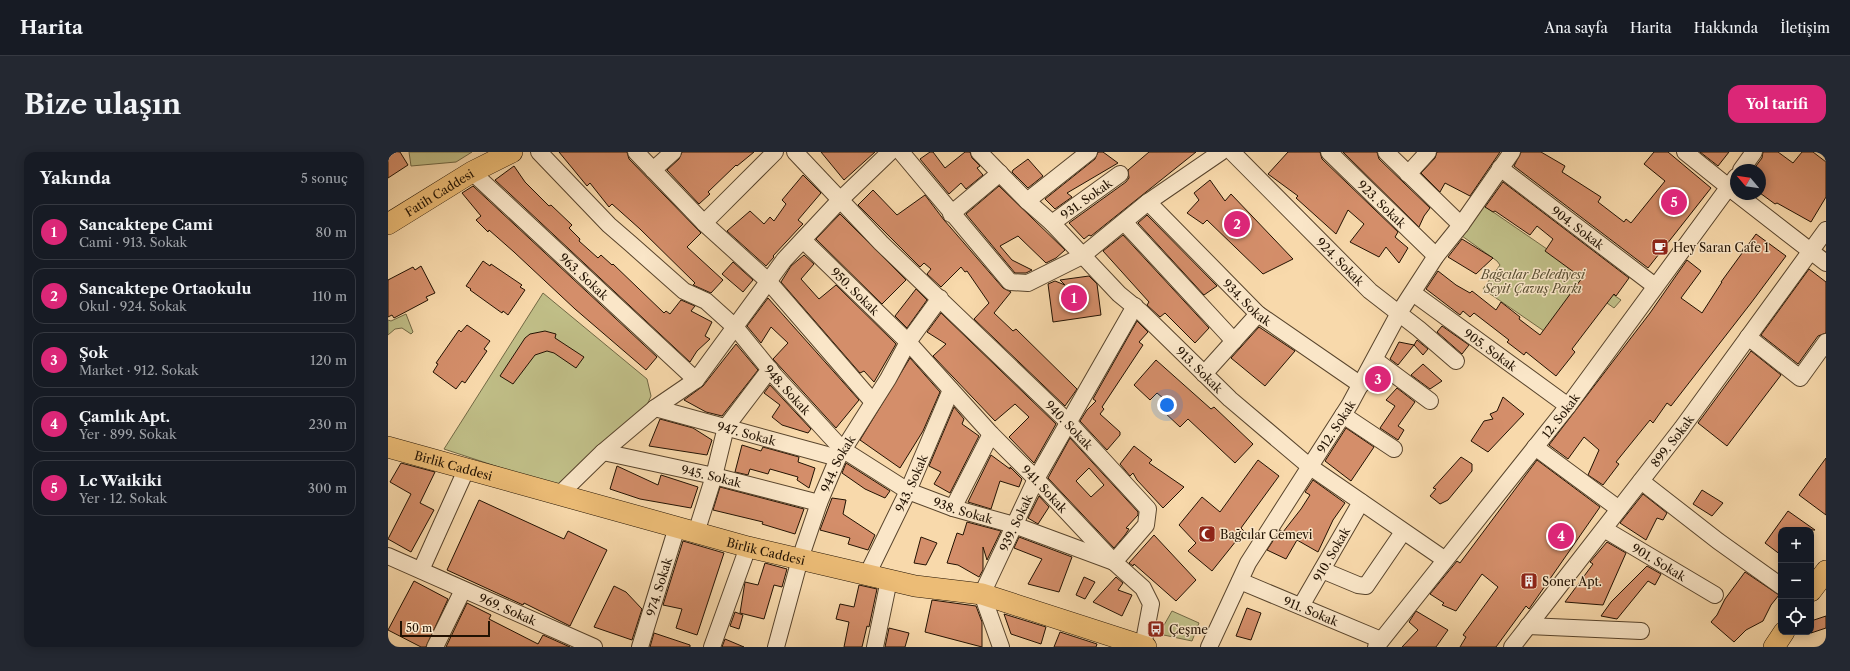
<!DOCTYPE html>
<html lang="tr">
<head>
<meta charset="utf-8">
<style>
	:root { --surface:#171b24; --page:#242831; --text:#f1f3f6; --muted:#9ea1a6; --line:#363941; --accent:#db2777 }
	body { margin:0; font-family:"Libre Caslon Text",serif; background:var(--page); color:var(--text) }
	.controls { position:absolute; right:12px; bottom:12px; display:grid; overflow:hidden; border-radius:8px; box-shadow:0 2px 10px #0003 }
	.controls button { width:36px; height:36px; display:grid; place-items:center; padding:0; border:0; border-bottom:1px solid var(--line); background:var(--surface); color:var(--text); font:20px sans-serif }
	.compass { position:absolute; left:1342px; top:12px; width:36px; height:36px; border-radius:50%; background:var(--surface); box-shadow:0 2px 10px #0003; rotate:299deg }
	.scale { position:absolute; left:12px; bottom:10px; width:90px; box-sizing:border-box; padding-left:4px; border:2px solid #221202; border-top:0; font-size:11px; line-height:14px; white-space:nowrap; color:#221202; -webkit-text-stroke:3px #fae6c8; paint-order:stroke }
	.you { position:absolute; left:779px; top:253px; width:14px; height:14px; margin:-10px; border:3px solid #fff; border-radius:50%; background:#1a73e8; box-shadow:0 0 0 6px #1a73e833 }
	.badge { display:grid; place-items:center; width:26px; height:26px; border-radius:50%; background:var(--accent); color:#fff; font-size:13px; font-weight:700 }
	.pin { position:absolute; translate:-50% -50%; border:2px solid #fff; box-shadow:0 1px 4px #0006 }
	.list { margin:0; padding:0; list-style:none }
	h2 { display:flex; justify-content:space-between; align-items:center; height:52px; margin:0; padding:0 16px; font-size:17px }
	h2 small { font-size:13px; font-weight:400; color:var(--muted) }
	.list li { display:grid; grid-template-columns:26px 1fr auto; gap:12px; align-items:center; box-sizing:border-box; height:56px; margin:0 8px 8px; padding:0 8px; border:1px solid var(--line); border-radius:12px }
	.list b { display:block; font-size:15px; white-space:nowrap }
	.list p { margin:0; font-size:13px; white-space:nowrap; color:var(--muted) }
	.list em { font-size:13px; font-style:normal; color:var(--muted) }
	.icon { flex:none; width:22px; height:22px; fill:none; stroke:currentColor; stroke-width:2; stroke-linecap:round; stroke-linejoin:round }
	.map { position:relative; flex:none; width:1438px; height:495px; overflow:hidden; border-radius:12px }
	header { display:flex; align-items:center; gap:24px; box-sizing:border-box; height:56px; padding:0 20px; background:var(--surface); border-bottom:1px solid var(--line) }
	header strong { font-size:19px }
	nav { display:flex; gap:22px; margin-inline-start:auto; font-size:14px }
	.intro { display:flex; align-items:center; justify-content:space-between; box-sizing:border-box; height:96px; padding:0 24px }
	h1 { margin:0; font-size:28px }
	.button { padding:10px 18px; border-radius:12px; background:var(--accent); color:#fff; font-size:14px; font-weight:700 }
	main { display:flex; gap:24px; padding:0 24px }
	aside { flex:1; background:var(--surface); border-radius:12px; box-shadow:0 2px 10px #0003 }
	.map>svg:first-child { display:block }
	.green { fill:#c0be87; stroke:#716844 }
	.building { fill:#d48e6a; stroke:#221202; fill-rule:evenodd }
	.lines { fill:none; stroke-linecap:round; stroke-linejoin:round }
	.minor-casing { stroke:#58442c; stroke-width:18 }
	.major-casing { stroke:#221202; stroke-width:22 }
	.minor { stroke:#fae6c8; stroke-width:16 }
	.major { stroke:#ecbc76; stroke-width:21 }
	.labels { text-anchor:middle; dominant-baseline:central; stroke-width:3; stroke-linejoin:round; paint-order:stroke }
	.street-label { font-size:12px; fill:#221202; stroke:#fae6c8 }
	.poi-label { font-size:12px; fill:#221202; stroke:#fae6c8; text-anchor:start }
	.park-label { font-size:12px; font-style:italic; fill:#594e31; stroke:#fae6c8 }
</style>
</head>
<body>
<header>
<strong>Harita</strong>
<nav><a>Ana sayfa</a><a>Harita</a><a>Hakkında</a><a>İletişim</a></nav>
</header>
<div class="intro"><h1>Bize ulaşın</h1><a class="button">Yol tarifi</a></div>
<main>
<aside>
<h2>Yakında<small>5 sonuç</small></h2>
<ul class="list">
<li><span class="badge">1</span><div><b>Sancaktepe Cami</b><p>Cami · 913. Sokak</p></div><em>80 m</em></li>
<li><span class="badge">2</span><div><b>Sancaktepe Ortaokulu</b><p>Okul · 924. Sokak</p></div><em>110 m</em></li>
<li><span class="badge">3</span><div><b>Şok</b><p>Market · 912. Sokak</p></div><em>120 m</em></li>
<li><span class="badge">4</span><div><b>Çamlık Apt.</b><p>Yer · 899. Sokak</p></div><em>230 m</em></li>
<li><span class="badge">5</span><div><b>Lc Waikiki</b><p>Yer · 12. Sokak</p></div><em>300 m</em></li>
</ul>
</aside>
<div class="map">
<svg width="1438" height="495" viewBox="0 0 1438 495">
	<rect width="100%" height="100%" fill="#f8d9ab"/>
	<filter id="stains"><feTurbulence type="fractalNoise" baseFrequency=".005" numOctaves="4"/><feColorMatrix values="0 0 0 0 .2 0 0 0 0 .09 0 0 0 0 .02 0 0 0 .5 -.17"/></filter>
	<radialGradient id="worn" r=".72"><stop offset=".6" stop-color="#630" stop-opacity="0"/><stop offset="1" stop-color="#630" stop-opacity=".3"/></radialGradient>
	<g class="green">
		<path d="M21,0H84L68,10L23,14Z"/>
		<path d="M1095,53L1233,148L1226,156L1191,131L1156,179L1095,137L1112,113L1109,109L1074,84Z"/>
		<path d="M155,141L259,227L263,244L259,253L171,335L56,297Z"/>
		<path d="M18,162L25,180L23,182L14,176L7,177L0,183V168L3,169Z"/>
		<path d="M784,459L811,471L804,489L771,482Z"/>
	</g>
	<g class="building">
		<path d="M0,0H12L20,13L0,26Z"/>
		<path d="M171,0H239L241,7L313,81L299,95L335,128L323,141L305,133L307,131L252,77L224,52L221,55L202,31L199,34Z"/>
		<path d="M294,0H366L349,14L348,13L320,40L322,42L311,52L279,18L291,7Z"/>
		<path d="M433,0H487L456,28Z"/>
		<path d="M542,0H545L557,16L577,0H582L584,6L592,14L589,16L595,23L578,37L573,31L561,42L532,7Z"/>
		<path d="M710,0H715L730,11L679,41L684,45L667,57L657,47L707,7Z"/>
		<path d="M761,0H808L703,84L701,83L696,87L681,71L738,30L741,26L740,18Z"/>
		<path d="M900,0H932L934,7L1010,80L1007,85L1020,96L1011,111L998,95L991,105L962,90L976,72L960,58L948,82L908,46L910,44L880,22Z"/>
		<path d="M955,0H989L991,7L1042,56L1036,64L1031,75Z"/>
		<path d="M1049,0H1112L1082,44L1057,31L1052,40L1033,21L1047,6Z"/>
		<path d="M1133,0H1153L1177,14L1174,20L1213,45L1210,50L1236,70L1238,67L1243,71L1277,29L1256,12L1266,0H1280L1323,36L1260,116L1126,14Z"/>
		<path d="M1312,0H1341L1330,14Z"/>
		<path d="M1375,0H1390L1405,11L1414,0H1425L1438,10V45L1423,70L1389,51L1387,52L1372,41V18H1365L1374,6Z"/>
		<path d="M640,7L655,24L640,36L624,20L625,18Z"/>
		<path d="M126,14L137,30L161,54L163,53L184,73L181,76L192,87L191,89L210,106L213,103L224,113L225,112L276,161L278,159L282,162L293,148L307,154L303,159L324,170L317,184L322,187L309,199L302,210L107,28Z"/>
		<path d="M415,23L433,41L410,68L415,72L411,76L385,104L386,105L378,114L339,79L362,59L376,72L382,65L386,69L398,52L394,48Z"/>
		<path d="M822,28L837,49L843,42L905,107L875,122L819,68L815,72L799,61L811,48L806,41Z"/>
		<path d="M1115,30L1241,126L1228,144L1226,142L1184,197L1187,200L1168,224L1138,200L1136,203L1119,190L1121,188L1086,161L1082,165L1075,159L1072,163L1038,137L1050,119L1068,133L1082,141L1084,139L1108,158L1113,150L1132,165L1131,167L1152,183L1194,126L1157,99L1165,87L1149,74L1142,83L1107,59L1105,60L1097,55Z"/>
		<path d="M85,34L269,205L258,218L187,157L126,100L101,78L100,80L88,68L93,64L74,41Z"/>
		<path d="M611,34L677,98L668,106L658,111L630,84L612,94L624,108L644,118L638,121H627L578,62Z"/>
		<path d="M485,38L509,63L537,43L556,68L615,136L623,140L606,161L625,179L628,177L689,237L677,254L586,167L601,151L579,119L577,120L573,115L553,135L539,122L543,117L536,111L532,115L470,53Z"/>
		<path d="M452,62L518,128L494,152L428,87Z"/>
		<path d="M759,63L829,134L816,143L750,71Z"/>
		<path d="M1368,82L1398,104L1363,151L1283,254L1279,251L1265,271L1262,268L1228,310L1231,312L1215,333L1200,323L1211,298L1196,285L1180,307L1161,293L1262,161L1299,108L1313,119L1293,146L1314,161L1334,130H1333Z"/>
		<path d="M735,83L821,176L807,191L777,161L772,165L759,153L761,150L715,99Z"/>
		<path d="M1074,87L1105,106L1088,122L1060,105Z"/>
		<path d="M416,103L426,112L413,127L431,147L448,133L508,192L486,230L476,219L472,221L393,130L403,114Z"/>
		<path d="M95,109L102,114L103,112L134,133L132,135L137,138L120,163L115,159L114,161L82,138L83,137L78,134Z"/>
		<path d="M345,110L365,128L355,140L334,122Z"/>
		<path d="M33,114L47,141L38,145L40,148L6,166L4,163L0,165V128L25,115L27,118Z"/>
		<path d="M1421,117L1438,130V181L1430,184L1410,212L1373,183Z"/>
		<path d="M701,124L709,132L713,163L665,170L660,132L667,129L677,133L672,128Z"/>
		<path d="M528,137L539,148L519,176L507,164Z"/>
		<path d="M380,146L471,248L448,276L385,207L400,191L383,175L373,191L359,174Z"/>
		<path d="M553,161L668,272L646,311L621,285L641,265L627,252L607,269L545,204L558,192L539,180Z"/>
		<path d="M749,169L760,180L751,190L755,193L714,255L716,257L712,262L732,280V283L719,298L692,269L699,258L708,249L705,247Z"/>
		<path d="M79,173L102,189L96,197L99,199L77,231L74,229L68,237L45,220L50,212L48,211L71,178L73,180Z"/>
		<path d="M1054,174L1081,193L1074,202L1049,180Z"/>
		<path d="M871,175L907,199L877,234L843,206Z"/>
		<path d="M157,179L168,182L167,186L196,205L188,216L166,201L159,199L147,203L125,232L112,224L137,186L142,182Z"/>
		<path d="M1029,188L1040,197L1035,203L1026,193Z"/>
		<path d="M1011,190L1026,193L1010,213L1002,207Z"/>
		<path d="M348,192L370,218L334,264L318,260L296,248L315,234Z"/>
		<path d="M1363,199L1393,223L1339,294L1310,271Z"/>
		<path d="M522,206L552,240L535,279L512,316L472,288Z"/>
		<path d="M768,208L823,257L826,255L865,292L847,311L800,267L792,275L775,259L781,251L769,241L762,248L746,233Z"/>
		<path d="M1035,212L1054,229L1042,237L1023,223Z"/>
		<path d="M989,222L998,228L990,239L983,233Z"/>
		<path d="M382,233L423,277L420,281L394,273L384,265L392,253L376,241Z"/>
		<path d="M1009,236L1027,250L1010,274L1016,278L1010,288L992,276L1007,254L998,248Z"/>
		<path d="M1115,245L1136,262L1100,300L1083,289L1096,269L1105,267L1102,262L1109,259Z"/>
		<path d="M566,255L576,267L574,272L591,284L562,341L546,332L553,320L541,314Z"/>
		<path d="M272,267L305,276L324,288L319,303L261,294Z"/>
		<path d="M958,276L986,295L963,329L937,309Z"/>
		<path d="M682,286L750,360V363L738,376L741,377L737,383L726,396L660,326ZM701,316L716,333L703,345L688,329Z"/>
		<path d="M354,293L373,299L375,295L411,305L410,310L427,316L421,336L409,328L410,325L382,317L380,322L362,317L360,323L347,320Z"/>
		<path d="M746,294L764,308L761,311L796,335L775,356L749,328L745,321L742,324L732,312Z"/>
		<path d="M603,303L622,317V315L634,327L631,335L612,329L603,357L580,350Z"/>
		<path d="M1073,305L1084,312V319L1060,348L1052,352L1042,344L1048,337L1045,336Z"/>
		<path d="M1438,306V363L1411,343Z"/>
		<path d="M870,308L891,324L853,376L856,379L824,419L800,399L808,391L791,373L814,345L832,360Z"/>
		<path d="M1149,308L1212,355L1141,457L1138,454L1108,495H1072L1078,485L1075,483L1110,435L1094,422L1068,459L1054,453L1056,451L1042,442L1069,409L1072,411Z"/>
		<path d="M13,311L47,320L32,351L46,358L23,400L0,387L23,342L2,330Z"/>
		<path d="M458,311L502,339L497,346L477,337L454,321Z"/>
		<path d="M229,314L270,333L273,323L310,335L303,356L252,347L222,337Z"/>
		<path d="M925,328L957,351L945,368L930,400L909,388L898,407L879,398L892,378L895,380L913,357L922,343L917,340Z"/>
		<path d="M332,335L416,357L407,382L374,372L375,370L325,358Z"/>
		<path d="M1314,338L1335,351L1324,364L1305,352Z"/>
		<path d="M1255,342L1279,361L1275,368L1269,366L1258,388L1232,371Z"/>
		<path d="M651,344L661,355L650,372L640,366Z"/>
		<path d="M444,346L458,348L455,362L487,383L480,398L460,392L462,386L432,378Z"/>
		<path d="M91,348L176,387L180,379L219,398L182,474L136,451L135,453L59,418Z"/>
		<path d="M1400,359L1427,378H1393V403L1377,391Z"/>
		<path d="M579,370L613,379L599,408L595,395V418L591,425L570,413L559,411L569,381L575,383Z"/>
		<path d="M766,383L808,428L788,449L746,412L745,414L741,411Z"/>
		<path d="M533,385L549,391L538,413L526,411Z"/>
		<path d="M631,385L684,405L671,440L640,432L654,407L626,396Z"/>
		<path d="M295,389L336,401L309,483L288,476L294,457L275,453Z"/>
		<path d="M1219,390L1238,401L1215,453L1177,450L1205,412L1202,410Z"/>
		<path d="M377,411L399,417L394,435L386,433L376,467L352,461L357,430L370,433Z"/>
		<path d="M1259,414L1273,422L1267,433L1260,429L1229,467L1213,464L1223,450Z"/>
		<path d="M1357,420L1391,443L1383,453L1375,469L1358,478L1346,490L1323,470L1329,463L1337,447Z"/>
		<path d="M696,425L707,430L697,447L688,443Z"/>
		<path d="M728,425L735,431L730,438L744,443L734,464L705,450Z"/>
		<path d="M26,429L60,447L38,495H33L0,478Z"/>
		<path d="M471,433L489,437L481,475L479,474L474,495H456L461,470L448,467L452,452L466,455Z"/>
		<path d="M226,434L238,440L254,457L244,488L206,475Z"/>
		<path d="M544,448L588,454L594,470V495L537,480Z"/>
		<path d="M79,451L103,463L101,467L150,492L155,483L182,495H58Z"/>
		<path d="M859,456L873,461L863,488L848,484Z"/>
		<path d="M1028,459L1060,478L1048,495H1014L1030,478L1021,470Z"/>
		<path d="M347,460L355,463L351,477L342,474Z"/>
		<path d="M616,462L658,475L653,492L623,482Z"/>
		<path d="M1438,464V476L1423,481V469Z"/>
		<path d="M501,476L521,481L517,495H497Z"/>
		<path d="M672,480L709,492L708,495H666Z"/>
		<path d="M266,481L302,493V495H262Z"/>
		<path d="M337,487L356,495H334Z"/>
	</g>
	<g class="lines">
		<g class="minor-casing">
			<g id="minor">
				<path id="s1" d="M151,0L221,73L243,92L296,139L318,149L348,176L387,224L454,297L520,339L565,356L626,373L726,410L758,373L760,357L681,271L493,91L407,0"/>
				<path d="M248,0L316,71L380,129L485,250"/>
				<path d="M513,0L622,130L640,131L694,104L760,50L833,0"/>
				<path id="s2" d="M591,0L639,49L664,71L731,142L753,160L842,247L921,314L1056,407"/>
				<path id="s3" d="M844,0L982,139L1031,177L1068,209"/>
				<path id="s4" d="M941,0L1048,104"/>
				<path d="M998,0L1073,73"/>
				<path d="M1297,0L1348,41"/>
				<path id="s5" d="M1112,16L1267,134"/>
				<path d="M265,18L285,0"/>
				<path d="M1353,18L1366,0"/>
				<path id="s6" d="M84,20L308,228"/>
				<path d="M1020,22L1040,0"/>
				<path d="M1349,42L1438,111"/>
				<path d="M639,49L701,0"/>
				<path id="s7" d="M760,50L870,162L973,233"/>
				<path d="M563,62L612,21"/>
				<path d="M736,70L846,189"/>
				<path d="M316,71L387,0"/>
				<path id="s8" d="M664,71L732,22"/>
				<path id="s9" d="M415,88L520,190L603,282L648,327L726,410L755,436L763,452L755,494"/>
				<path id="s10" d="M1025,141L1180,254"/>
				<path d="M1360,185L1412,226L1438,190"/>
				<path d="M987,208L1042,249"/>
				<path d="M816,222L870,162"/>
				<path id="s11" d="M267,256L450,306"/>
				<path d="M955,263L1006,297"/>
				<path d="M1147,295L1231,357"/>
				<path id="s12" d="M215,300L326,324L431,351"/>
				<path d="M1253,329L1330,389L1393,434"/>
				<path d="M171,343L215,300L267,256L308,228L396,108L452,48L502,0"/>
				<path d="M565,356L603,282"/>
				<path id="s13" d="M1216,377L1327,443"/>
				<path d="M308,381L326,324L338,275L382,217"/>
				<path id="s14" d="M0,404L206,495"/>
				<path d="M33,418L78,318"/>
				<path d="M934,418L970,433L978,434L1015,380"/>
				<path id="s15" d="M479,423L520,339L563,238"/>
				<path id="s16" d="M852,429L993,488"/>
				<path id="s17" d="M913,454L973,350"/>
				<path d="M1140,474L1253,479"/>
				<path d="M47,495L75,438"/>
				<path id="s18" d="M252,495L289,375"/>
				<path d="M324,495L360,395"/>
				<path id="s19" d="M388,495L412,407L431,351L450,306L500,227L520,190L552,146"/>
				<path d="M487,495L501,428"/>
				<path id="s20" d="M613,495L594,442L648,327L747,154"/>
				<path id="s21" d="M821,495L860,411L962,252L1011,161L1048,104L1073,73L1124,0"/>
				<path id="s22" d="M988,495L1180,254L1348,25"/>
				<path id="s23" d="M1124,495L1294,276L1438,78"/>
			</g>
		</g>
		<g class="major-casing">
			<g id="major">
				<path id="s24" d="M0,72L84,20L124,0"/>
				<path id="s25" d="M0,295L360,395L527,434L594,442L758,495"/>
				<path d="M1423,439L1438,419"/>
				<path d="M1386,495L1396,480"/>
			</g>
		</g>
		<use href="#minor" class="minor"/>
		<use href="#major" class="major"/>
	</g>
	<defs>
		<g id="cafe-square" transform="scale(0.9)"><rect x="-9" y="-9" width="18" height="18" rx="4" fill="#8f2418" stroke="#fae6c8"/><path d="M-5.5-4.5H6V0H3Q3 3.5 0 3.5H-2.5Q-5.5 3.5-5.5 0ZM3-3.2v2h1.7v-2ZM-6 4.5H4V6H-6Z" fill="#fff"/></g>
		<g id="mosque-square" transform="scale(0.9)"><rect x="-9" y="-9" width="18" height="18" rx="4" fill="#8f2418" stroke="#fae6c8"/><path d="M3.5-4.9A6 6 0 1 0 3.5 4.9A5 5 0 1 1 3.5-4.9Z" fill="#fff"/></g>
		<g id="building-square" transform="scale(0.9)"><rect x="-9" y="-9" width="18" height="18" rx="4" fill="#8f2418" stroke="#fae6c8"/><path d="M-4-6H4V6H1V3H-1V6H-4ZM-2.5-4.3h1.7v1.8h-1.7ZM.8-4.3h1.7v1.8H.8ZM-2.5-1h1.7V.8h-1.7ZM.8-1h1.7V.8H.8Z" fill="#fff"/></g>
		<g id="bus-square" transform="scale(0.9)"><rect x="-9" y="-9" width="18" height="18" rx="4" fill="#8f2418" stroke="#fae6c8"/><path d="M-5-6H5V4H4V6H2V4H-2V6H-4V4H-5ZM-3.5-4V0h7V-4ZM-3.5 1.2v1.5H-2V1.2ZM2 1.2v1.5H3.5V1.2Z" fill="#fff"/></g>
	</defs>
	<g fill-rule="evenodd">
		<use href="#cafe-square" x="1272" y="95"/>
		<use href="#mosque-square" x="819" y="382"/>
		<use href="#building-square" x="1141" y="429"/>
		<use href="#bus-square" x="768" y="477"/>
	</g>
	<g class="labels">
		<g class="street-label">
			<text stroke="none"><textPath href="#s24" startOffset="60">Fatih Caddesi</textPath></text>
			<text stroke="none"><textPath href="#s8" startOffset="42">931. Sokak</textPath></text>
			<text stroke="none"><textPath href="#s4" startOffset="74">923. Sokak</textPath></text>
			<text stroke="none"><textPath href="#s5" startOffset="98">904. Sokak</textPath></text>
			<text stroke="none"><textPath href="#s3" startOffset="154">924. Sokak</textPath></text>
			<text stroke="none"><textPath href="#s6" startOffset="153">963. Sokak</textPath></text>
			<text stroke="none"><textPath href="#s9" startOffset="73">950. Sokak</textPath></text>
			<text stroke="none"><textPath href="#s7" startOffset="141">934. Sokak</textPath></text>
			<text stroke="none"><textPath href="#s10" startOffset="96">905. Sokak</textPath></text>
			<text stroke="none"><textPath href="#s2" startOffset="310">913. Sokak</textPath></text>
			<text stroke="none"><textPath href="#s1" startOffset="346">948. Sokak</textPath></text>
			<text stroke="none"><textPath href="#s22" startOffset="296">12. Sokak</textPath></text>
			<text transform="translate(681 273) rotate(46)">940. Sokak</text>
			<text stroke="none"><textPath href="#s21" startOffset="255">912. Sokak</textPath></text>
			<text stroke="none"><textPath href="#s11" startOffset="95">947. Sokak</textPath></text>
			<text stroke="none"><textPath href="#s23" startOffset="261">899. Sokak</textPath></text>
			<text stroke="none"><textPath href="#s19" startOffset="194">944. Sokak</textPath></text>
			<text stroke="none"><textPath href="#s25" startOffset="68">Birlik Caddesi</textPath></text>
			<text stroke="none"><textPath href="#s12" startOffset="111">945. Sokak</textPath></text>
			<text stroke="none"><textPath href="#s15" startOffset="102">943. Sokak</textPath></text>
			<text stroke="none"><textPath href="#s9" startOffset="347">941. Sokak</textPath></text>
			<text stroke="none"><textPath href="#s1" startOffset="563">938. Sokak</textPath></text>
			<text stroke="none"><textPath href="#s20" startOffset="135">939. Sokak</textPath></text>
			<text stroke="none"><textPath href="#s25" startOffset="392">Birlik Caddesi</textPath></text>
			<text stroke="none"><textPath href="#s17" startOffset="60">910. Sokak</textPath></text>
			<text stroke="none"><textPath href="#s13" startOffset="64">901. Sokak</textPath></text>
			<text stroke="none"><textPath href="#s18" startOffset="63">974. Sokak</textPath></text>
			<text stroke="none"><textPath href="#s14" startOffset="131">969. Sokak</textPath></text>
			<text stroke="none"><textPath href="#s16" startOffset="77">911. Sokak</textPath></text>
		</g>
		<g class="poi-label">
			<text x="1285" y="95">Hey Saran Cafe 1</text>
			<text x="832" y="382">Bağcılar Cemevi</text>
			<text x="1154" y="429">Soner Apt.</text>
			<text x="781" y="477">Çeşme</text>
		</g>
		<g class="park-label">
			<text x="1145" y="122">Bağcılar Belediyesi<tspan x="1145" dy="14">Seyit Çavuş Parkı</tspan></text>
		</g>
	</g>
	<rect width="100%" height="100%" filter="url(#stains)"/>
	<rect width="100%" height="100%" fill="url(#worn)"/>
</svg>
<div class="controls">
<button>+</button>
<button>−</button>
<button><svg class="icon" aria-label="locate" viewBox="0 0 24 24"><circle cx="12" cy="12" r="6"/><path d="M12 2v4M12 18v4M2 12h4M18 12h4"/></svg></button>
</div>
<svg class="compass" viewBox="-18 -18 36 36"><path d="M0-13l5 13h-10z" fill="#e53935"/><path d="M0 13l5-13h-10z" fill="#9ea1a6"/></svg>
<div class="scale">50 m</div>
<div class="you"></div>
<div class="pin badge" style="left:686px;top:146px">1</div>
<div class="pin badge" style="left:849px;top:72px">2</div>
<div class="pin badge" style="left:990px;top:227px">3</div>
<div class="pin badge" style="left:1173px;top:384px">4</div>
<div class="pin badge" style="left:1286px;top:50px">5</div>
</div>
</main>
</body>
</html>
